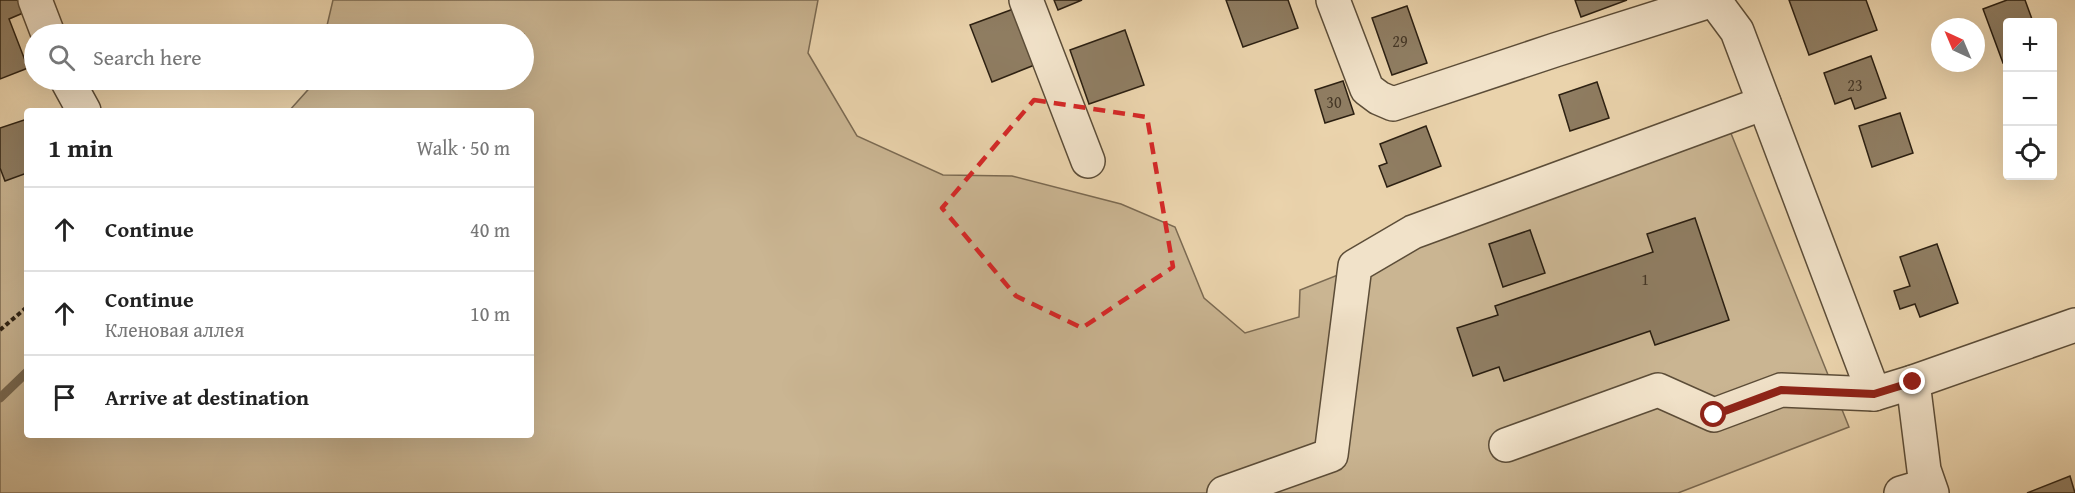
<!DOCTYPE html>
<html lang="en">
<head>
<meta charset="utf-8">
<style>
	:root { --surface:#fff; --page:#f6f6f6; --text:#222; --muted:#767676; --line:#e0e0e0 }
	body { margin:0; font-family:"Gentium Book Plus",serif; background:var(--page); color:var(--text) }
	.controls { position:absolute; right:18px; top:18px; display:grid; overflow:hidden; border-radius:6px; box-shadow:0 6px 24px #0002 }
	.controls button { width:54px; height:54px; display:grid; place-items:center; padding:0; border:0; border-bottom:2px solid var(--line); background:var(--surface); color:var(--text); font:30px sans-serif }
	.compass { position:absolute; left:1931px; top:18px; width:54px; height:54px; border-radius:50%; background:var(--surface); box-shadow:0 6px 24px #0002; rotate:316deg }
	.stop { position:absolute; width:18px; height:18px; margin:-14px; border:4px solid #8f2418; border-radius:50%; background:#fff }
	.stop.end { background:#8f2418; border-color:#fff; box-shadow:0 2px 6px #0008 }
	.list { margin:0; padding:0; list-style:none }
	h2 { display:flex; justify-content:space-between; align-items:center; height:78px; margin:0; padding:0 24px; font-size:26px }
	h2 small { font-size:20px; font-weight:400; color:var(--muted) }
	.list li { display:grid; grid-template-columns:39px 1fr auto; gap:18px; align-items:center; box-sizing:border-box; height:84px; padding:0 24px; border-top:2px solid var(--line) }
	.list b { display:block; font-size:22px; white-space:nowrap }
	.list p { margin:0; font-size:20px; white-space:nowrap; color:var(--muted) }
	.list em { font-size:20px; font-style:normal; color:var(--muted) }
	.icon { flex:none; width:33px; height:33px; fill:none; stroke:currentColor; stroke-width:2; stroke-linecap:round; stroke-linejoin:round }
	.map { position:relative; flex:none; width:2075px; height:493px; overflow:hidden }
	.search { position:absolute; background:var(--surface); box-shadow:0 6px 24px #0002; left:24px; top:24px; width:510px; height:66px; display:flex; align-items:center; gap:15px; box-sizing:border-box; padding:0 21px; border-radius:33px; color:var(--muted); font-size:22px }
	.panel { position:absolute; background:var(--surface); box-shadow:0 6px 24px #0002; left:24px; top:108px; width:510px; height:330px; border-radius:6px }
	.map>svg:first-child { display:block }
	.green { fill:#cab592; stroke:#7b6a52; stroke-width:1.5 }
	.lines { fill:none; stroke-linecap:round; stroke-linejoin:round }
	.stream { stroke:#77674f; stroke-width:9 }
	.building { fill:#8f7d62; stroke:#2c2012; stroke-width:1.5 }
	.minor-casing { stroke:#5c4d38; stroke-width:36 }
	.path { stroke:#2c2012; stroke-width:4; stroke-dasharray:4.5 3; stroke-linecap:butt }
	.minor { stroke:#f1e2c9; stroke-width:33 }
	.route { stroke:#8f2418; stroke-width:8 }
	.marked { fill:none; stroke:#d62828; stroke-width:4.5; stroke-dasharray:12 8; stroke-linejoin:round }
	.labels { text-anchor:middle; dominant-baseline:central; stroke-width:4.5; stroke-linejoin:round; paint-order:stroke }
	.number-label { font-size:16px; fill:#453726 }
</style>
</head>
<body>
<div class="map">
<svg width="2075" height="493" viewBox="0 0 2075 493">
	<rect width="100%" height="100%" fill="#ead3ac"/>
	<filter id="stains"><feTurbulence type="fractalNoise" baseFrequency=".00333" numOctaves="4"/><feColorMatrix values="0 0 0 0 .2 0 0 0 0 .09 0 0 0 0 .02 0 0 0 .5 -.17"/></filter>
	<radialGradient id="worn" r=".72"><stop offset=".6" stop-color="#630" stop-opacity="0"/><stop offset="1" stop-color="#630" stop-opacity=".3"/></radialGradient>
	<path class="green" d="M333,0H818L808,53L857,136L943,175L1012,176L1121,204L1175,227L1204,298L1245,333L1299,317L1300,290L1726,121L1849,427L1678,493H0V131L27,153V435H531V111H289L314,83L315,80H524V34H325Z"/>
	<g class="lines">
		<path class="stream" d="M0,398L27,372"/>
	</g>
	<g class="building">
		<path d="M0,0H18L23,13L9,19L28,68L0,79Z"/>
		<path d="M1054,0H1082L1058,10Z"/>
		<path d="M1226,0H1288L1298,28L1243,47Z"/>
		<path d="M1575,0H1627L1581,17Z"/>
		<path d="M1789,0H1866L1877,30L1809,55Z"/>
		<path d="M2007,0H2025L2033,22H2008V61L2003,63L1983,9Z"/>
		<path d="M1407,6L1427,63L1392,75L1372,18Z"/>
		<path d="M1016,8L1037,64L992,82L970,25Z"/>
		<path d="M1125,30L1144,85L1089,104L1070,50Z"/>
		<path d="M1871,56L1886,98L1855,109L1851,98L1835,104L1824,73Z"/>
		<path d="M1343,81L1354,114L1325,123L1315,90Z"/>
		<path d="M1597,82L1609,118L1570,131L1559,95Z"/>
		<path d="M1900,113L1913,153L1872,167L1859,126Z"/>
		<path d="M27,119V173L5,181L0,168V128Z"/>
		<path d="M1426,126L1441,166L1387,187L1379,166L1387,163L1380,144Z"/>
		<path d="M1695,218L1729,320L1655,345L1650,331L1504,381L1499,367L1473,376L1457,328L1498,315L1495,306L1653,252L1647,234Z"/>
		<path d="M1530,230L1545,273L1503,287L1489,244Z"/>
		<path d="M1937,244L1958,303L1920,317L1915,304L1900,309L1894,291L1910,286L1900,257Z"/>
		<path d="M2070,476L2075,493H2027Z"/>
	</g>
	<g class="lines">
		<g class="minor-casing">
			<g id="minor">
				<path d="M35,0L48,34"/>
				<path d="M1026,0L1088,161"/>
				<path d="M1333,0L1367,89L1379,98L1393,104L1555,50L1713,0"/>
				<path d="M1714,0L1737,31L1874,394"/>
				<path d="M67,80L84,111"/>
				<path d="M1913,382L1924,470L1932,493"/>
				<path d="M1506,445L1658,390L1714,415L1781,390L1874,394L1913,382L2075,325"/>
				<path d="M1224,493L1331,455L1355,266L1413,232L1764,103"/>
				<path d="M1901,493L1928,485"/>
			</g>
		</g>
		<path class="path" d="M0,330L27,307"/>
		<use href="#minor" class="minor"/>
	</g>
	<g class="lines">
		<path class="route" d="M1714,415L1781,390L1874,394L1913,382"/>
	</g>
	<path class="marked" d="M1034,100L1147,117L1173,267L1082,328L1016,296L942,208Z"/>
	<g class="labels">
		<g class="number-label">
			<text x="1400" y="41">29</text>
			<text x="1855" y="85">23</text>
			<text x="1334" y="102">30</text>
			<text x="1645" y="279">1</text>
		</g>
	</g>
	<rect width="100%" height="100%" filter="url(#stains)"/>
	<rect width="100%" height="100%" fill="url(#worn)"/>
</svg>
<div class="controls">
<button>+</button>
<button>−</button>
<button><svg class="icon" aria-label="locate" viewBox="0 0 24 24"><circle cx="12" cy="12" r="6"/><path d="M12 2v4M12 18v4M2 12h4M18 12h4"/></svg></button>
</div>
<svg class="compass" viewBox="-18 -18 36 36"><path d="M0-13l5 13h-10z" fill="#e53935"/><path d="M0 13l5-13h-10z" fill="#767676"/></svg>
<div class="stop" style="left:1714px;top:415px"></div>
<div class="stop end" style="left:1913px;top:382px"></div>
<div class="search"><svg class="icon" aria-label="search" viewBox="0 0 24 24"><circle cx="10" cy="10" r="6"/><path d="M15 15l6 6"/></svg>Search here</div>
<section class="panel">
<h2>1 min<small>Walk · 50 m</small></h2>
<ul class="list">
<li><svg class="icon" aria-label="ahead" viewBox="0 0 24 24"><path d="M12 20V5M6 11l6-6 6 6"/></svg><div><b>Continue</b></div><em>40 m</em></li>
<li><svg class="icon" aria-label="ahead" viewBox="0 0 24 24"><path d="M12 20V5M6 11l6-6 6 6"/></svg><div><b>Continue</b><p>Кленовая аллея</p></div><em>10 m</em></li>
<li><svg class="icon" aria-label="arrive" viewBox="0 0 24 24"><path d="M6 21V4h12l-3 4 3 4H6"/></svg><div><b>Arrive at destination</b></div></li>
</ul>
</section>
</div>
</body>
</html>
